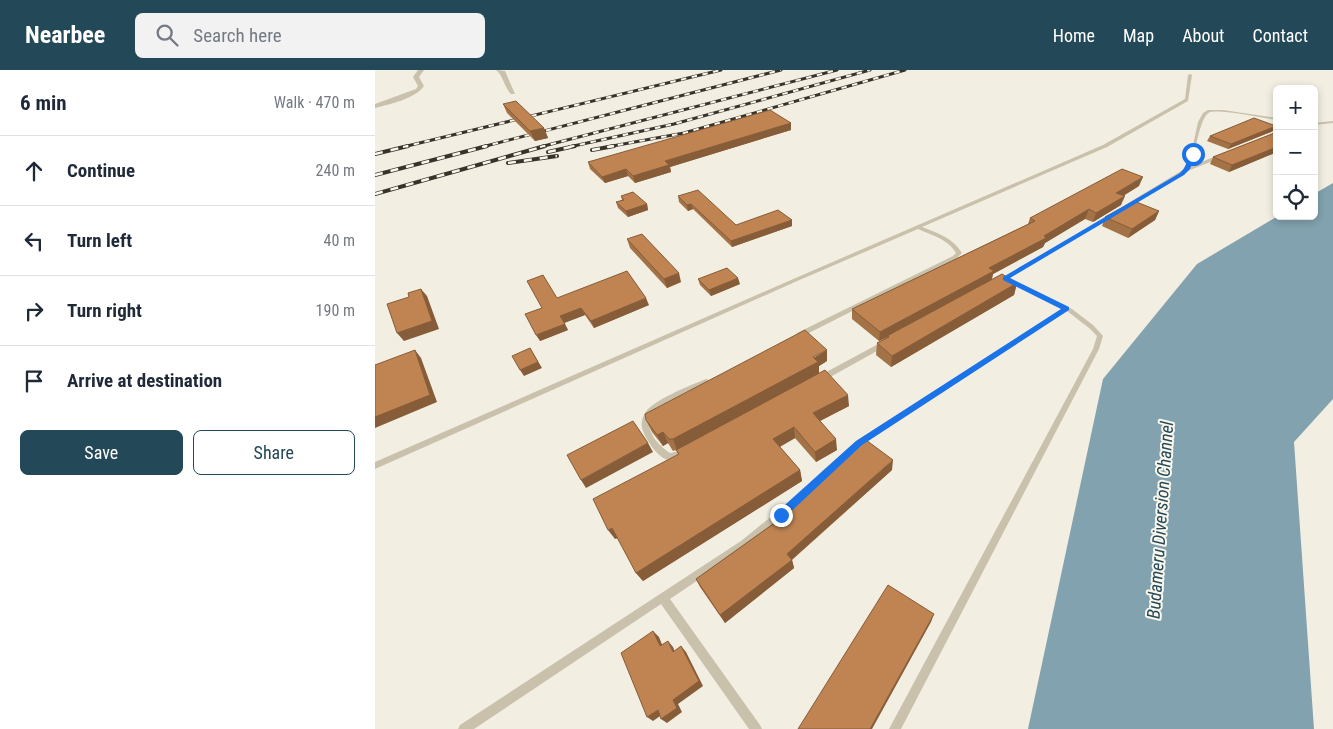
<!DOCTYPE html>
<html lang="en">
<head>
<meta charset="utf-8">
<style>
	:root { --surface:#fff; --page:#f2f2f3; --text:#1f2937; --muted:#747a83; --line:#e0e1e3; --accent:#234958 }
	body { margin:0; font-family:"Roboto Condensed",sans-serif; background:var(--page); color:var(--text) }
	.controls { position:absolute; right:15px; top:15px; display:grid; overflow:hidden; border-radius:8px; box-shadow:0 2px 8px #0003 }
	.controls button { width:45px; height:45px; display:grid; place-items:center; padding:0; border:0; border-bottom:1px solid var(--line); background:var(--surface); color:var(--text); font:25px sans-serif }
	.stop { position:absolute; width:15px; height:15px; margin:-11px; border:4px solid #1a73e8; border-radius:50%; background:#fff }
	.stop.end { background:#1a73e8; border-color:#fff; box-shadow:0 1px 5px #0008 }
	.list { margin:0; padding:0; list-style:none }
	h2 { display:flex; justify-content:space-between; align-items:center; height:65px; margin:0; padding:0 20px; font-size:21px }
	h2 small { font-size:16px; font-weight:400; color:var(--muted) }
	.list li { display:grid; grid-template-columns:32px 1fr auto; gap:15px; align-items:center; box-sizing:border-box; height:70px; padding:0 20px; border-top:1px solid var(--line) }
	.list b { display:block; font-size:19px; white-space:nowrap }
	.list em { font-size:16px; font-style:normal; color:var(--muted) }
	.actions { display:flex; gap:10px; padding:15px 20px }
	.actions a { flex:1; padding:11px 0; border:1px solid var(--accent); border-radius:8px; text-align:center; font-size:18px; color:var(--accent) }
	.actions .main { background:var(--accent); color:#fff }
	.icon { flex:none; width:28px; height:28px; fill:none; stroke:currentColor; stroke-width:2; stroke-linecap:round; stroke-linejoin:round }
	.map { position:relative; flex:none; width:958px; height:659px; overflow:hidden }
	header { display:flex; align-items:center; gap:30px; box-sizing:border-box; height:70px; padding:0 25px; background:var(--accent); color:#fff }
	header strong { font-size:24px }
	nav { display:flex; gap:28px; margin-inline-start:auto; font-size:18px }
	.search { width:350px; height:45px; background:var(--page); display:flex; align-items:center; gap:12px; box-sizing:border-box; padding:0 18px; border-radius:8px; color:var(--muted); font-size:19px }
	main { display:flex }
	aside { flex:1; background:var(--surface) }
	.map>svg:first-child { display:block }
	.water { fill:#81a2ae }
	.lines { fill:none; stroke-linecap:round; stroke-linejoin:round }
	.service { fill:#cac1ad; fill-rule:evenodd }
	.minor { fill:#cac1ad; fill-rule:evenodd }
	.rail-far1-casing { stroke:#39322b; stroke-width:3 }
	.rail-casing { stroke:#39322b; stroke-width:4 }
	.rail-far1 { stroke:#faf7ed; stroke-width:2; stroke-dasharray:5.5; stroke-linecap:butt }
	.rail { stroke:#faf7ed; stroke-width:2.5; stroke-dasharray:8; stroke-linecap:butt }
	.wall { fill:#a47247 }
	.shaded-wall { fill:#865c39 }
	.building { fill:#bf8452; stroke:#865c39 }
	.route { fill:#1a73e8 }
	.labels { text-anchor:middle; dominant-baseline:central; stroke-width:4; stroke-linejoin:round; paint-order:stroke }
	.water-label { font-size:18px; font-style:italic; fill:#234958; stroke:#faf7ed }
</style>
</head>
<body>
<header>
<strong>Nearbee</strong>
<div class="search"><svg class="icon" aria-label="search" viewBox="0 0 24 24"><circle cx="10" cy="10" r="6"/><path d="M15 15l6 6"/></svg>Search here</div>
<nav><a>Home</a><a>Map</a><a>About</a><a>Contact</a></nav>
</header>
<main>
<aside>
<h2>6 min<small>Walk · 470 m</small></h2>
<ul class="list">
<li><svg class="icon" aria-label="ahead" viewBox="0 0 24 24"><path d="M12 20V5M6 11l6-6 6 6"/></svg><div><b>Continue</b></div><em>240 m</em></li>
<li><svg class="icon" aria-label="left" viewBox="0 0 24 24"><path d="M17 20v-9H6M10 6l-5 5 5 5"/></svg><div><b>Turn left</b></div><em>40 m</em></li>
<li><svg class="icon" aria-label="right" viewBox="0 0 24 24"><path d="M7 20v-9h11M14 6l5 5-5 5"/></svg><div><b>Turn right</b></div><em>190 m</em></li>
<li><svg class="icon" aria-label="arrive" viewBox="0 0 24 24"><path d="M6 21V4h12l-3 4 3 4H6"/></svg><div><b>Arrive at destination</b></div></li>
</ul>
<div class="actions"><a class="main">Save</a><a>Share</a></div>
</aside>
<div class="map">
<svg width="958" height="659" viewBox="0 0 958 659">
	<rect width="100%" height="100%" fill="#f2eee1"/>
	<path class="water" d="M958,113V329L919,372L939,659H653L728,309L822,194L903,146H939V124Z"/>
	<g class="lines">
		<g class="service">
			<path d="M815,4L817,5L813,31L732,77L547,157C563,163 578,168 587,183L582,188L426,267H424L421,265L422,263L578,186L581,183C573,169 556,165 543,159L420,212L0,399V392L416,210L728,75L810,29L813,5Z"/>
			<path d="M833,40H848L902,48V50C887,48 848,39 835,42C833,43 831,45 830,47C824,56 820,83 816,96L844,85H848V87L815,100L754,137H750V135L811,98L816,84L823,52L828,43Z"/>
			<path d="M958,51V53L939,55V53Z"/>
			<path d="M736,144L741,145L634,208L697,239L718,255L728,266L724,279L526,659H514L718,279L722,266L714,258L692,241L487,375L449,411L446,412L443,411L442,408L443,405L481,371L687,239L627,208Z"/>
			<path d="M507,272H509L512,274L511,276L448,311H442L441,309L442,307Z"/>
			<path d="M331,309L334,310L335,312L334,314L289,335L275,347C271,362 283,375 295,383L310,380L313,381L314,383L313,385C308,387 299,391 294,390C284,390 269,367 267,358C266,353 267,348 270,343C278,330 316,315 331,309Z"/>
			<path d="M406,440L409,441L410,444L409,447L372,477L295,529L385,655L387,659H374L286,534L99,659H83L85,655L366,471L403,441Z"/>
		</g>
		<g class="minor">
			<path d="M43,0H49L44,7L49,16C40,29 15,34 0,38V34L41,19L43,16L38,7Z"/>
			<path d="M121,0L130,1L140,24H136C129,17 128,5 121,0Z"/>
		</g>
		<g class="rail-far1-casing">
			<g id="rail-far1">
				<path d="M28,77L346,0"/>
				<path d="M107,77L406,0"/>
				<path d="M165,77L462,0"/>
				<path d="M194,77L299,54L495,0"/>
				<path d="M232,77L309,63L530,0"/>
			</g>
		</g>
		<g class="rail-casing">
			<g id="rail">
				<path d="M217,80L239,76"/>
				<path d="M173,82L200,76"/>
				<path d="M0,84L33,76"/>
				<path d="M133,93L182,86"/>
				<path d="M0,105L112,76"/>
				<path d="M0,124L170,76"/>
			</g>
		</g>
		<use href="#rail-far1" class="rail-far1"/>
		<use href="#rail" class="rail"/>
	</g>
	<g class="wall">
		<path d="M128,34L169,58L173,68L160,71L132,43Z"/>
		<path d="M416,53V60L295,97L296,102L260,113L253,106L230,113L215,99L213,92Z"/>
		<path d="M898,61L853,79L832,71L835,66Z"/>
		<path d="M902,62V82L854,102L835,94L838,87Z"/>
		<path d="M764,116L748,126L746,135L718,152L710,149L670,173L668,177L618,204L617,209L642,213L639,225L516,297L501,285L502,273L512,267L504,271L477,249V239L653,154L655,148Z"/>
		<path d="M246,126L272,134L273,140L253,147L243,138L241,132L247,130Z"/>
		<path d="M303,126L361,155L417,150V156L357,177L318,139L313,141L304,132Z"/>
		<path d="M784,141L780,150L753,168L727,156L730,147Z"/>
		<path d="M252,169L306,212L292,218L255,178Z"/>
		<path d="M323,209L365,214L336,226L325,215Z"/>
		<path d="M182,228L274,235L219,258L210,245L189,253L193,260L165,271L167,238Z"/>
		<path d="M452,291L444,296V303L474,336L445,351L462,380L441,392L420,368L405,377L425,400L427,411L268,511L261,503L243,468L240,469L303,384L301,380L298,381L293,373L288,376L277,362L271,350Z"/>
		<path d="M517,400L417,490L419,498L350,553L325,517L321,509L399,453L397,448Z"/>
	</g>
	<g class="shaded-wall">
		<path d="M416,53V60L295,97L296,102L260,113L258,106L290,91Z"/>
		<path d="M901,56L898,61L853,79L856,74Z"/>
		<path d="M169,58L173,68L160,71L155,61Z"/>
		<path d="M902,77V82L854,102L857,95Z"/>
		<path d="M251,99L253,106L230,113L227,107Z"/>
		<path d="M768,107L764,116L738,132L741,123Z"/>
		<path d="M750,126L746,135L718,152L721,143Z"/>
		<path d="M272,134L273,140L253,147L251,141Z"/>
		<path d="M316,134L318,139L313,141L312,135Z"/>
		<path d="M714,139L710,149L670,173L668,177L618,204L616,211L512,266V267L504,271L505,262Z"/>
		<path d="M784,141L780,150L753,168L757,159Z"/>
		<path d="M417,150V156L357,177L356,171Z"/>
		<path d="M304,203L306,212L292,218L289,209Z"/>
		<path d="M363,208L365,214L336,226L334,220Z"/>
		<path d="M642,213L639,225L516,297L517,286Z"/>
		<path d="M46,219L52,226L64,259L29,271L22,263Z"/>
		<path d="M271,228L274,235L219,258L216,251Z"/>
		<path d="M206,238L210,245L189,253L185,246Z"/>
		<path d="M190,254L193,260L165,271L161,265Z"/>
		<path d="M155,278L167,298L149,306L145,300Z"/>
		<path d="M40,280L46,288L62,332L0,358V347Z"/>
		<path d="M452,280V291L444,296V304L302,380L298,369Z"/>
		<path d="M473,325L474,336L439,354L438,343Z"/>
		<path d="M419,357L420,368L400,379L398,369Z"/>
		<path d="M288,362L293,373L288,376L282,365Z"/>
		<path d="M461,369L462,380L441,392L440,382Z"/>
		<path d="M273,373L278,382L211,418L206,410Z"/>
		<path d="M518,390L517,400L414,492L412,484Z"/>
		<path d="M425,400L427,411L268,511L261,503Z"/>
		<path d="M237,458L244,467L240,469L233,460Z"/>
		<path d="M417,490L419,498L350,553L345,545Z"/>
		<path d="M559,544L556,552L497,659H495Z"/>
		<path d="M278,561L284,567L290,582L285,576Z"/>
		<path d="M293,571L298,577L302,587L298,582Z"/>
		<path d="M306,576L311,582L328,616L303,634L307,642L292,653L286,649Z"/>
		<path d="M283,640L288,644L278,651L272,647Z"/>
	</g>
	<g class="building">
		<path d="M141,31L169,58L155,61L128,34Z"/>
		<path d="M395,40L416,53L290,91L294,95L258,106L251,99L227,107L213,92Z"/>
		<path d="M879,48L901,56L856,74L835,66Z"/>
		<path d="M902,62V77L857,95L838,87Z"/>
		<path d="M747,99L768,107L741,123L750,126L721,143L714,139L669,166L671,168L614,198L619,201L505,262L477,239L660,151L655,148Z"/>
		<path d="M323,120L361,155L403,140L417,150L356,171L316,134L312,135L303,126Z"/>
		<path d="M258,122L272,134L251,141L241,132L249,130L246,126Z"/>
		<path d="M759,131L784,141L757,159L730,147Z"/>
		<path d="M267,164L304,203L289,209L252,169Z"/>
		<path d="M352,198L363,208L334,220L323,209Z"/>
		<path d="M252,201L271,228L216,251L206,238L185,246L190,254L161,265L150,244L167,238L152,211L168,205L182,228Z"/>
		<path d="M627,204L642,213L517,286L502,273L514,267L512,266Z"/>
		<path d="M46,219L57,251L22,263L12,234L34,227L33,223Z"/>
		<path d="M430,260L452,280L438,287L443,292L298,369H294L288,362L282,365L271,350L270,344Z"/>
		<path d="M155,278L163,292L145,300L137,286Z"/>
		<path d="M40,280L55,325L0,347V295Z"/>
		<path d="M450,300L473,325L438,343L461,369L440,382L419,357L398,369L425,400L261,503L237,458L233,460L218,429L304,384L301,380Z"/>
		<path d="M258,351L273,373L206,410L192,385Z"/>
		<path d="M491,370L518,390L412,484L417,490L345,545L321,509L401,452L397,448Z"/>
		<path d="M513,515L559,544L495,659H423Z"/>
		<path d="M278,561L285,576L293,571L298,582L306,576L324,611L298,630L302,638L286,649L283,640L272,647L246,583Z"/>
	</g>
	<path class="route" d="M818,83L821,84L815,99L809,105L635,208L694,237V240L487,375L409,448H402V442L481,371L686,239L628,210V207L805,103C812,97 812,87 818,83Z"/>
	<g class="labels">
		<g class="water-label">
			<text transform="translate(785 450) rotate(-86)">Budameru Diversion Channel</text>
		</g>
	</g>
</svg>
<div class="controls">
<button>+</button>
<button>−</button>
<button><svg class="icon" aria-label="locate" viewBox="0 0 24 24"><circle cx="12" cy="12" r="6"/><path d="M12 2v4M12 18v4M2 12h4M18 12h4"/></svg></button>
</div>
<div class="stop" style="left:818px;top:84px"></div>
<div class="stop end" style="left:406px;top:445px"></div>
</div>
</main>
</body>
</html>
